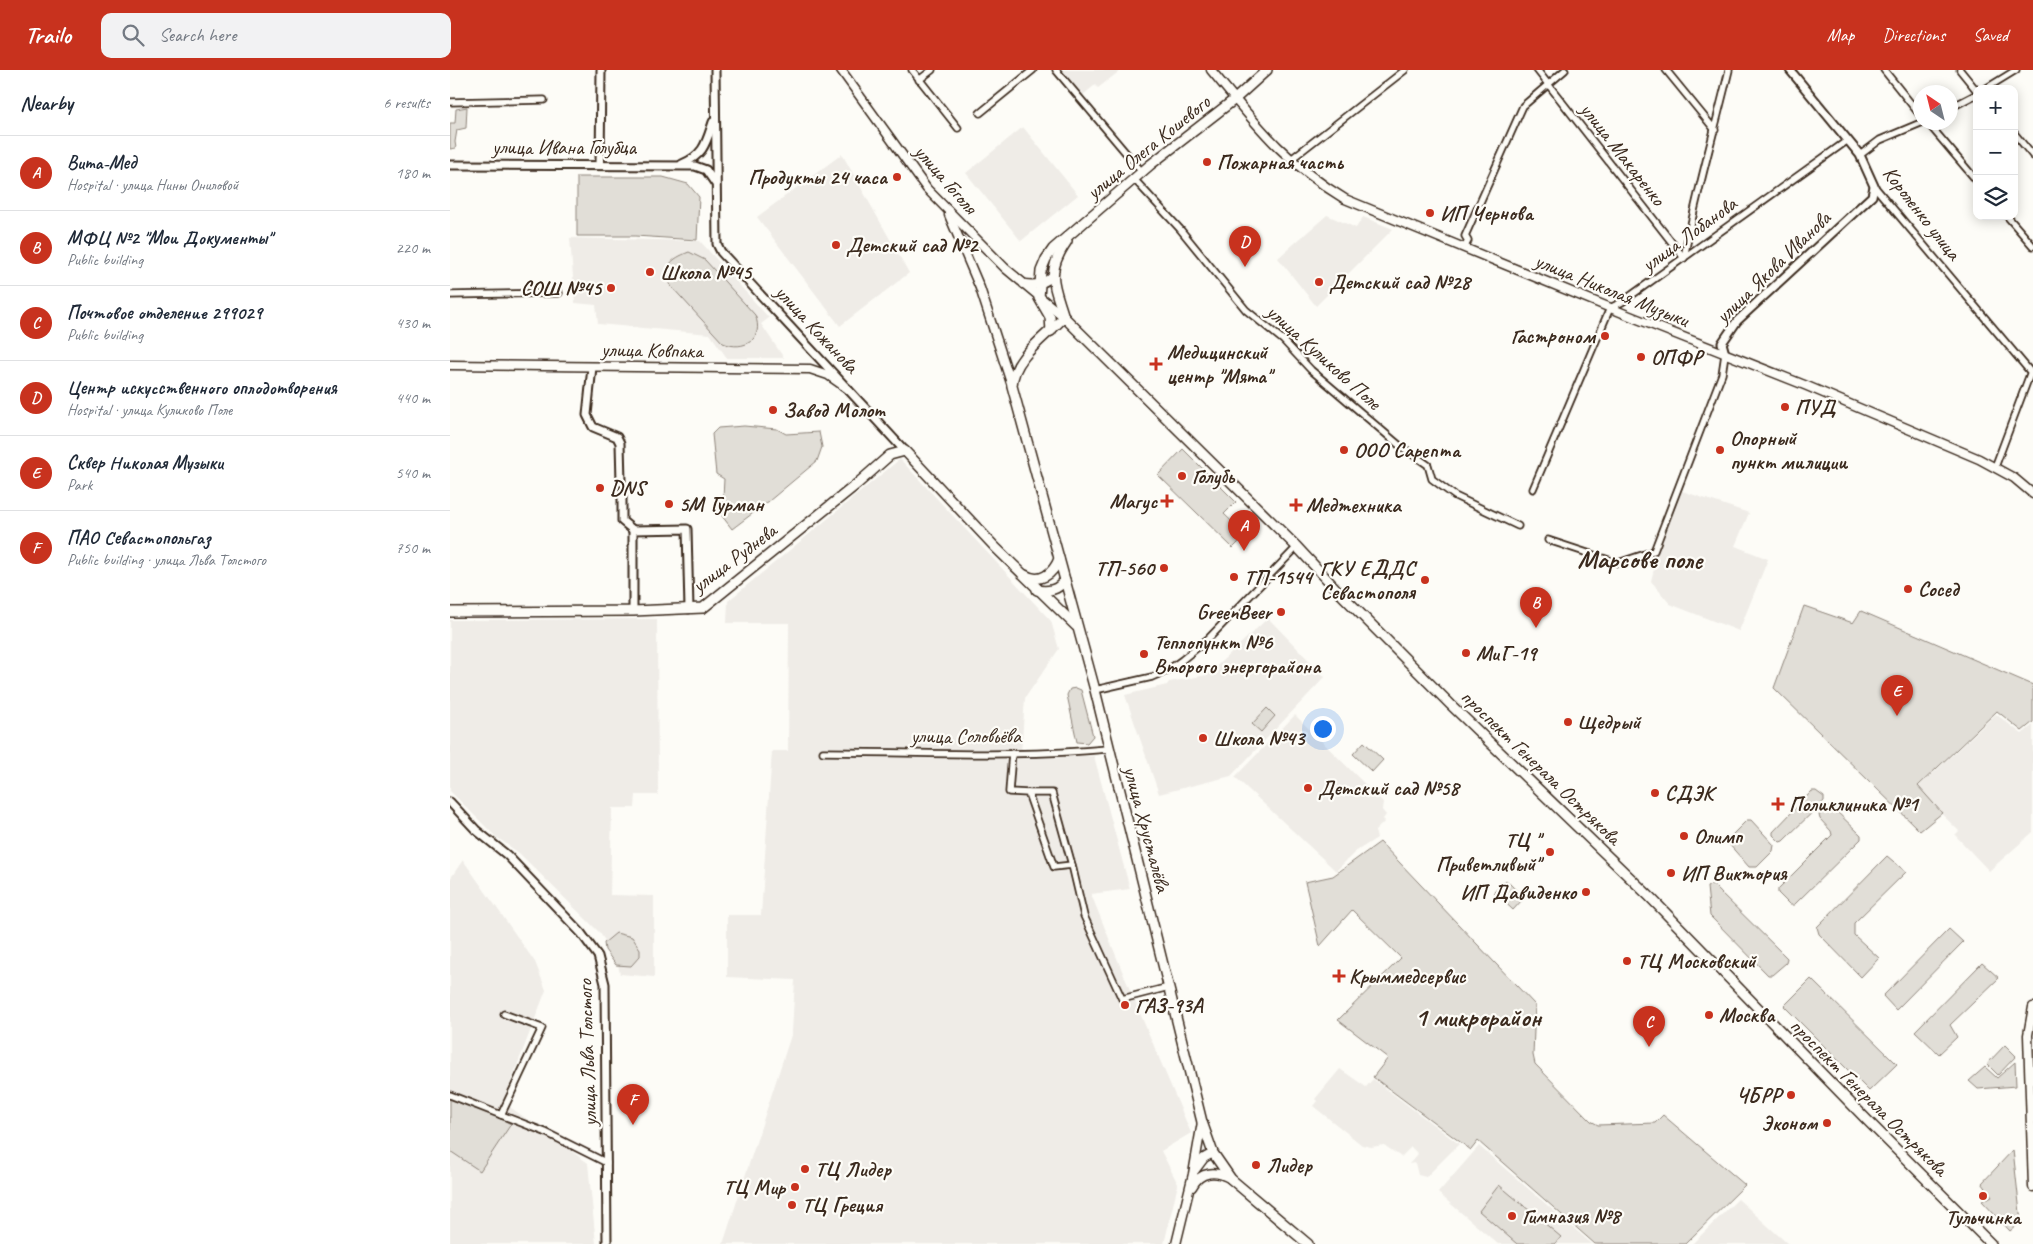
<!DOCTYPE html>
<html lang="en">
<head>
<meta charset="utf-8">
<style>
	:root { --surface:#fff; --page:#f2f2f3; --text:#1f2937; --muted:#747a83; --line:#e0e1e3; --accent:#c8321e }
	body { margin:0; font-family:Caveat,sans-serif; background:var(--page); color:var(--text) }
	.controls { position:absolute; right:15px; top:15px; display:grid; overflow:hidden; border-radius:10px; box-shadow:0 2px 12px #0003 }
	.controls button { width:45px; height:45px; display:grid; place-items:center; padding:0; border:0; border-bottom:1px solid var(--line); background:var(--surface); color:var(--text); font:25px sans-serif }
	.compass { position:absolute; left:1463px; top:15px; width:45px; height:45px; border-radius:50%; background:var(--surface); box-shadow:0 2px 12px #0003; rotate:325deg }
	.you { position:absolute; left:872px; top:658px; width:18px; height:18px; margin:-12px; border:4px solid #fff; border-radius:50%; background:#1a73e8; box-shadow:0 0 0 8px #1a73e833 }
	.badge { display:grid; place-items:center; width:32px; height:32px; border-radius:50%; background:var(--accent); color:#fff; font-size:16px; font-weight:700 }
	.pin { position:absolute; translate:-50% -41px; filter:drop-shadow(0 1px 2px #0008) }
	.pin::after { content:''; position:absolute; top:26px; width:18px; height:15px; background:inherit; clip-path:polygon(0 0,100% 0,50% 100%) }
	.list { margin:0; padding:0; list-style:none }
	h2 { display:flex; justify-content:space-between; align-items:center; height:65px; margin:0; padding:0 20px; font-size:21px }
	h2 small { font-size:16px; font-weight:400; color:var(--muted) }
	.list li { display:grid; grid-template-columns:32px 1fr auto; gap:15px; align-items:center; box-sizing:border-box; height:75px; padding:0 20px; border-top:1px solid var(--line) }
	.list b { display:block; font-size:19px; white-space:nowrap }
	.list p { margin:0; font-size:16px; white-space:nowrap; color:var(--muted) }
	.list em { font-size:16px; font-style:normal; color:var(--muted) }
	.icon { flex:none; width:28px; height:28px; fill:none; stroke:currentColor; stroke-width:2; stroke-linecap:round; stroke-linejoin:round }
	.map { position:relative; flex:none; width:1583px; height:1174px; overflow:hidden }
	header { display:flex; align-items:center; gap:30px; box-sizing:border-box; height:70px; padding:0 25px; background:var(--accent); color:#fff }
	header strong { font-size:24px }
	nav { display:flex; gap:28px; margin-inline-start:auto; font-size:18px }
	.search { width:350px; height:45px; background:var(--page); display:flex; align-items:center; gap:12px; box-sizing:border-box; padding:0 18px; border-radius:10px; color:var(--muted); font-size:19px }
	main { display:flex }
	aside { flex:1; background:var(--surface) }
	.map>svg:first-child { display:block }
	.built { fill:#efece7 }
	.green { fill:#e1ded7; stroke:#8e847a }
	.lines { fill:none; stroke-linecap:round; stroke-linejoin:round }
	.minor-casing { stroke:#3b2a1e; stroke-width:9 }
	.tertiary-casing { stroke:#3b2a1e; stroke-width:11 }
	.secondary-casing { stroke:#3b2a1e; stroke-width:11 }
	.primary-casing { stroke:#3b2a1e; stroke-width:12 }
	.minor { stroke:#fdfcf7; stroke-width:5.5 }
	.tertiary { stroke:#fdfcf7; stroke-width:7 }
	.secondary { stroke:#fdfcf7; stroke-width:8 }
	.primary { stroke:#fdfcf7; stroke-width:9 }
	.poi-dot { fill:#c8321e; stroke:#fdfcf7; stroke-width:2 }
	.labels { text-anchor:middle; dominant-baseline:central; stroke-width:4.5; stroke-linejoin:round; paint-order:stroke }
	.street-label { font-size:21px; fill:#3b2a1e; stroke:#fdfcf7 }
	.poi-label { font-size:21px; font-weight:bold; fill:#3b2a1e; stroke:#fdfcf7; text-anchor:start }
	.district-label { font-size:26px; font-weight:bold; fill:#3b2a1e; stroke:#fdfcf7 }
</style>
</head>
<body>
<header>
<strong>Trailo</strong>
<div class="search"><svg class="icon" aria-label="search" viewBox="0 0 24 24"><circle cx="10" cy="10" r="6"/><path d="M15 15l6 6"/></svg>Search here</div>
<nav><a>Map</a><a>Directions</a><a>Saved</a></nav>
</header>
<main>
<aside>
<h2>Nearby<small>6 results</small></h2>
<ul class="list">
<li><span class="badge">A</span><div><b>Вита-Мед</b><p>Hospital · улица Нины Ониловой</p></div><em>180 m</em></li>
<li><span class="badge">B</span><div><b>МФЦ №2 &quot;Мои Документы&quot;</b><p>Public building</p></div><em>220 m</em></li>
<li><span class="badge">C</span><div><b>Почтовое отделение 299029</b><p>Public building</p></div><em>430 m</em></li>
<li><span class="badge">D</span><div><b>Центр искусственного оплодотворения</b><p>Hospital · улица Куликово Поле</p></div><em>440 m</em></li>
<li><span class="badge">E</span><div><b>Сквер Николая Музыки</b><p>Park</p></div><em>540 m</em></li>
<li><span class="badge">F</span><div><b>ПАО Севастопольгаз</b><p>Public building · улица Льва Толстого</p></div><em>750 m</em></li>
</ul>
</aside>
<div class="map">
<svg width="1583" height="1174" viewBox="0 0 1583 1174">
	<rect width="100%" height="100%" fill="#fdfcf7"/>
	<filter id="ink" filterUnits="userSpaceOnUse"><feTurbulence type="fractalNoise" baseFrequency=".02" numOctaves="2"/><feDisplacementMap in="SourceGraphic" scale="10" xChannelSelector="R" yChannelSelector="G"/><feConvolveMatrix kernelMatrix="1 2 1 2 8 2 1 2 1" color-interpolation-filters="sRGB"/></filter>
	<g filter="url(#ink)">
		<g class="built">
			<path d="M612,0H671L648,18L645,15L633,25Z"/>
			<path d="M573,57L628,125L571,171L516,103Z"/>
			<path d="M392,84L459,203L390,256L307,147Z"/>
			<path d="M877,145L906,158L913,147L943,159L866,236L828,188Z"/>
			<path d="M120,168L250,171L319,248L311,254L334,288H277L260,264L148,254L146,235L125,233Z"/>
			<path d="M450,389L601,551L609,579L575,628L571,685L644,686L680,819L641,824L675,908L741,1063L711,1081L728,1114L714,1174H273L342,962L345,910L277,907V845H311L322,681H338L339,553H277L278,531Z"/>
			<path d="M1232,421L1299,443L1285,476L1318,489L1289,561L1220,534L1201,511L1208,483Z"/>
			<path d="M818,548L875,607L781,706L709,724L675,625L717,615L719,612L757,605Z"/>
			<path d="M207,549L208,725H186L185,738H162L160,825L204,826V907L170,904L167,890L150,863L69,783L45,766L0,721V550Z"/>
			<path d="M1546,644L1572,664L1583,655V762L1539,801L1505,765L1509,761L1466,719Z"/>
			<path d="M845,645L933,732L932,740L936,745L933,749L935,751L925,761L927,768L905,782L886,801L785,707Z"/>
			<path d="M13,790L85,892L96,920L53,1032L138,1093L146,1174H0V809Z"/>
			<path d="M890,999L916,1017L923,1009L1009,1074L976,1107L968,1105L965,1093L959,1094L968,1084L961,1077L951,1087L934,1075L921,1077L912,1075L863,1036L867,1031L865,1029Z"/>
			<path d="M1029,1076L1142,1174H1048L988,1123Z"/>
			<path d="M1288,1129L1338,1174H1242Z"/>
		</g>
		<g class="green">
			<path d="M17,37L16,58L7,60L5,72L6,78L0,79V53H5L6,39Z"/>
			<path d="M127,107H213L238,114L249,127L247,170L185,166H127Z"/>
			<path d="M239,182L255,190L305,245C315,269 294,282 273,273L221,216C212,196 221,189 239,182Z"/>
			<path d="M294,356L327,359L336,364L369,362L372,377L367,391L319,431L282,459L272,446L274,409L266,404L262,364L268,358Z"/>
			<path d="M733,379L786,432L774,444L796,465L783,478L708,405Z"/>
			<path d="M1354,536L1403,553L1411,541L1583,615V652L1572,661L1547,641L1468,716L1492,743L1470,761L1324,618Z"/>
			<path d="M626,618L631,620L643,666L637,673L627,672L617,625L620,619Z"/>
			<path d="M817,638L825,646L811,662L802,654Z"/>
			<path d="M914,672L933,690L922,702L903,684Z"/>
			<path d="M1362,721H1366L1374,727V731L1333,771L1330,772L1323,765V762Z"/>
			<path d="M1378,737H1382L1411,765V769L1344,835H1340L1328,823V819L1382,765L1381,761L1370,749L1369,745Z"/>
			<path d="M1297,750H1301L1324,775L1323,781L1307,797H1299L1278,773V769Z"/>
			<path d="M930,772L1085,935L1083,985L1085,994L1141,1051L1148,1055L1205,1053L1213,1045L1295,1115L1235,1174H1145L1028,1071L1021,1080L923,1007L938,988L888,950L951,888L902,840L870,876L855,812L883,806Z"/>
			<path d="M1437,786L1456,802L1404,853V865L1429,888L1411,907L1369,864L1367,857Z"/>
			<path d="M1056,810L1074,828L1063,840L1044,822Z"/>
			<path d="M1262,814L1337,888L1336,893L1322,905H1318L1260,846L1257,817Z"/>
			<path d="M1499,859L1513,872L1446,940L1433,926Z"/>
			<path d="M166,863L182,867L190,879V886L181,896L166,895L155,880L154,873Z"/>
			<path d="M1532,893L1549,908L1500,955L1507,967L1489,984L1465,961Z"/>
			<path d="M1361,909L1447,994L1419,1021L1334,936Z"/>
			<path d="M1555,975L1566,986L1548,1005L1537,994Z"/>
			<path d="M1565,992L1566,1016L1528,1019L1519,1011L1535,997L1547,1008Z"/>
			<path d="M0,1029L32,1039L61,1054L30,1101L0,1081Z"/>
			<path d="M1563,1080L1571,1152L1560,1161L1532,1131L1542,1126L1532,1113Z"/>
			<path d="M1049,1115L1111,1167L1105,1174H1067L1029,1141Z"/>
		</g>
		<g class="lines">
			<g class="minor-casing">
				<g id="minor">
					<path d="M462,0L508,58"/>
					<path d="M606,0L692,102"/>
					<path d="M1087,0L1234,188"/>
					<path d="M1216,0L1265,60"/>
					<path d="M1434,0L1470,45"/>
					<path d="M1510,0L1527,21"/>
					<path d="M469,10L482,0"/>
					<path d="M1535,19L1566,0"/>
					<path d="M0,32L94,30"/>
					<path d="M1500,38L1527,24"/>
					<path d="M530,43L583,0"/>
					<path d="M1477,52L1527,111"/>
					<path d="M1564,63L1583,86"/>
					<path d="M1410,85L1430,70L1473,52"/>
					<path d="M840,90L955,0"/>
					<path d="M684,109L730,159L796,240L833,270L861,300L949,375L978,395L982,409L1005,426L1068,456"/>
					<path d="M1424,116L1583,305"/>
					<path d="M1557,146L1583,176"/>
					<path d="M1014,178L1018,171L1015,166L1073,36L1115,0"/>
					<path d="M1234,188C1246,124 1264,63 1279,0"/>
					<path d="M0,225L109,223"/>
					<path d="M1545,397L1580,304"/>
					<path d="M1083,419L1160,238L1172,232L1398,70"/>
					<path d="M1098,470L1168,493L1204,481L1272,304L1275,284"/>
					<path d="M645,620L702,607L718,600L732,590L759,568L847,477"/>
					<path d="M373,682C468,682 564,688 658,679"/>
					<path d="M562,683L559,722L578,723L604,797L622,795L634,846L672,929L719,917"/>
					<path d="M578,723H602L622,795"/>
					<path d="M0,1025L95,1062L157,1093"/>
					<path d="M51,1045L92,958L54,944"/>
				</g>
			</g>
			<g class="tertiary-casing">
				<g id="tertiary">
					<path d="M265,0L267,174L271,182L455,381"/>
					<path d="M150,94L151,0"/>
					<path d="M232,94C254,85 256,73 263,52"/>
					<path d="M0,95L245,96L256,100L265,113"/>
					<path d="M1275,284L1272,273L1287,251L1422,126L1424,116L1410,85L1340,0"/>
					<path d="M142,297L137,345L143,357L167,367L170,373L171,412"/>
					<path d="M172,422V451L183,460"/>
					<path d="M183,541V460L237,459L239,539"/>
					<path d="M0,732L26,760L57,785L131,863L148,886L155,914L157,1174"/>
				</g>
			</g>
			<g class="secondary-casing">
				<g id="secondary">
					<path d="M391,0L477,119L555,198L614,247"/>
					<path d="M761,0C805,53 835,93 895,129L1180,246L1357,316L1529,389L1564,408L1583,424"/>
					<path d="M499,145L530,218L562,316"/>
					<path d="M574,214C586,215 593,215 602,206"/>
					<path d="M0,295L360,299L378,305L398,319"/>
					<path d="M1583,937L1578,965L1583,1117"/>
					<path d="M745,1100L754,1088L763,1083"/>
					<path d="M742,1117C750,1101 766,1100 781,1109"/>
					<path d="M726,1174L743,1104L752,1052"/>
				</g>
			</g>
			<g class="primary-casing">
				<g id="primary">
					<path d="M614,247L847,477L887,520L1001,635L1200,827L1417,1050L1541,1174"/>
					<path d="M614,247C596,267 563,287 562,316L645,620L752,1052L763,1083L781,1109L858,1174"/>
					<path d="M614,247C604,214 595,203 617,171"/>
					<path d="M601,261L600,247L589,228L591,201L596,189L603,179L700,95L785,29L817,0"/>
					<path d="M575,505C590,514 603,504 609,489"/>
					<path d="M587,520C599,522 608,520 615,510"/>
					<path d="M0,542L183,541L253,538L407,414L440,385L455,381L545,477L626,556"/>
				</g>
			</g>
			<use href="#minor" class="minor"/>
			<use href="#tertiary" class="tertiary"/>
			<use href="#secondary" class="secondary"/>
			<use href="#primary" class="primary"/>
		</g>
	</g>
	<g class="poi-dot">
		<circle cx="757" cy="92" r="5"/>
		<circle cx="447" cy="107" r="5"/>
		<circle cx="980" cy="143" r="5"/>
		<circle cx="386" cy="175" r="5"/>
		<circle cx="200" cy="202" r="5"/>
		<circle cx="869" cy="212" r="5"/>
		<circle cx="161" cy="218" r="5"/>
		<circle cx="1155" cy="266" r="5"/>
		<circle cx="1191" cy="287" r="5"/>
		<path d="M703.5 286.5h5v5h5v5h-5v5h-5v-5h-5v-5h5z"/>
		<circle cx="1335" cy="337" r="5"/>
		<circle cx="323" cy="340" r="5"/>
		<circle cx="894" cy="380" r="5"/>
		<circle cx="1270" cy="380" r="5"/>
		<circle cx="732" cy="406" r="5"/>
		<circle cx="150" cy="418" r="5"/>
		<path d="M714.5 423.5h5v5h5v5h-5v5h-5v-5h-5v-5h5z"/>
		<circle cx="219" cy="434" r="5"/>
		<path d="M843.5 427.5h5v5h5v5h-5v5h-5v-5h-5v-5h5z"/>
		<circle cx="714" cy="498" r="5"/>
		<circle cx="784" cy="507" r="5"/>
		<circle cx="975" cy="510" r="5"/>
		<circle cx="1458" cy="519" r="5"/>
		<circle cx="831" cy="542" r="5"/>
		<circle cx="1016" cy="583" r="5"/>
		<circle cx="694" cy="584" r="5"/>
		<circle cx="1118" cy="652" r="5"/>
		<circle cx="753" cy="668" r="5"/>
		<circle cx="858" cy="718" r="5"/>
		<circle cx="1205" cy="723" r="5"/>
		<path d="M1325.5 726.5h5v5h5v5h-5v5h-5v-5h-5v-5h5z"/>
		<circle cx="1234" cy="766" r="5"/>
		<circle cx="1100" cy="782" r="5"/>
		<circle cx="1221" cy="803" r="5"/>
		<circle cx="1136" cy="822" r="5"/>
		<circle cx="1177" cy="891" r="5"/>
		<path d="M886.5 898.5h5v5h5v5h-5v5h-5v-5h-5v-5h5z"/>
		<circle cx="675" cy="935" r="5"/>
		<circle cx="1259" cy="945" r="5"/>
		<circle cx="1341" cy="1025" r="5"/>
		<circle cx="1377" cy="1053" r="5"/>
		<circle cx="806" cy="1095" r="5"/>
		<circle cx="355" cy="1099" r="5"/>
		<circle cx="345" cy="1117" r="5"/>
		<circle cx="1533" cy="1126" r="5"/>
		<circle cx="342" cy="1135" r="5"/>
		<circle cx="1062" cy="1146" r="5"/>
	</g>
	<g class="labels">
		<g class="street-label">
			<text x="114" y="77">улица Ивана Голубца</text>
			<text transform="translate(698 77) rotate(-39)">улица Олега Кошевого</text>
			<text transform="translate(1173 84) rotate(52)">улица Макаренко</text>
			<text transform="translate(496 109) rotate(49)">улица Гоголя</text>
			<text transform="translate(1472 143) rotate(52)">Короленко улица</text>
			<text transform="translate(1239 164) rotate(-36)">улица Лобанова</text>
			<text transform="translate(1323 197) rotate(-44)">улица Якова Иванова</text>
			<text transform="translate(1162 220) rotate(22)">улица Николая Музыки</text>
			<text transform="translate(367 259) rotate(47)">улица Кожанова</text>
			<text transform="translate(202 280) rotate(1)">улица Ковпака</text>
			<text transform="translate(874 287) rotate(42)">улица Куликово Поле</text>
			<text transform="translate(284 488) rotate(-37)">улица Руднева</text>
			<text x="516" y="666">улица Соловьёва</text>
			<text transform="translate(1091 697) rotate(44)">проспект Генерала Острякова</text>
			<text transform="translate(697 759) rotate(75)">улица Хрусталёва</text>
			<text transform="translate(137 983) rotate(-92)">улица Льва Толстого</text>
			<text transform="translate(1419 1027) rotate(45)">проспект Генерала Острякова</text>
		</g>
		<g class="poi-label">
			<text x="767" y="92">Пожарная часть</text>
			<text x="437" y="107" text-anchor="end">Продукты 24 часа</text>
			<text x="990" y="143">ИП Чернова</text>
			<text x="396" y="175">Детский сад №2</text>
			<text x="210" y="202">Школа №45</text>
			<text x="879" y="212">Детский сад №28</text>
			<text x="151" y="218" text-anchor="end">СОШ №45</text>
			<text x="1145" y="266" text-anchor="end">Гастроном</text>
			<text x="717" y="282">Медицинский<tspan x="717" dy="24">центр "Мята"</tspan></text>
			<text x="1201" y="287">ОПФР</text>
			<text x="1345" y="337">ПУД</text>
			<text x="333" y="340">Завод Молот</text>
			<text x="1280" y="368">Опорный<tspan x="1280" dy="24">пункт милиции</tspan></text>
			<text x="904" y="380">ООО Сарепта</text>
			<text x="742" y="406">Голубь</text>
			<text x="160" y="418">DNS</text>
			<text x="707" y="431" text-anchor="end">Магус</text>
			<text x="229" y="434">5М Гурман</text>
			<text x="856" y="435">Медтехника</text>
			<text x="704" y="498" text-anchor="end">ТП-560</text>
			<text x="965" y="498" text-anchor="end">ГКУ ЕДДС<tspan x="965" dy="24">Севастополя</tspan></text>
			<text x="794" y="507">ТП-1544</text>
			<text x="1468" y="519">Сосед</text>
			<text x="821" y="542" text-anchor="end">GreenBeer</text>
			<text x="704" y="572">Теплопункт №6<tspan x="704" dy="24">Второго энергорайона</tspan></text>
			<text x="1026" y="583">МиГ-19</text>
			<text x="1128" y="652">Щедрый</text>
			<text x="763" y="668">Школа №43</text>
			<text x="868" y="718">Детский сад №58</text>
			<text x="1215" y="723">СДЭК</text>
			<text x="1339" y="734">Поликлиника №1</text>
			<text x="1244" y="766">Олимп</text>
			<text x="1090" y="770" text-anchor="end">ТЦ "<tspan x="1090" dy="24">Приветливый"</tspan></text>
			<text x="1231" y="803">ИП Виктория</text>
			<text x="1126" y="822" text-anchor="end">ИП Давиденко</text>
			<text x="1187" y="891">ТЦ Московский</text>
			<text x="899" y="906">Крыммедсервис</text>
			<text x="685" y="935">ГАЗ-93А</text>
			<text x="1269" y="945">Москва</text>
			<text x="1331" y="1025" text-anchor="end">ЧБРР</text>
			<text x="1367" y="1053" text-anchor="end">Эконом</text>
			<text x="816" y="1095">Лидер</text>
			<text x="365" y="1099">ТЦ Лидер</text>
			<text x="335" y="1117" text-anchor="end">ТЦ Мир</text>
			<text x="352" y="1135">ТЦ Греция</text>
			<text x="1072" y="1146">Гимназия №8</text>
			<text x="1533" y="1147" text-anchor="middle">Тульчинка</text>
		</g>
		<g class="district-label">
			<text x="1190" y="489">Марсове поле</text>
			<text x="1028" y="947">1 микрорайон</text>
		</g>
	</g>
</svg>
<div class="controls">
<button>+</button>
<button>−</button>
<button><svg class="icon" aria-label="layers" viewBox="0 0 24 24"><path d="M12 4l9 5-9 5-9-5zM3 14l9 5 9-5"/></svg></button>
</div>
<svg class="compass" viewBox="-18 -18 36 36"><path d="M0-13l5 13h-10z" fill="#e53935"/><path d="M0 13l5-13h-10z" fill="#747a83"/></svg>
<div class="you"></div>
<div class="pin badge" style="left:794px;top:481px">A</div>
<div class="pin badge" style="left:1086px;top:558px">B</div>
<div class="pin badge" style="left:1199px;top:977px">C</div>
<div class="pin badge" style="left:795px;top:197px">D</div>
<div class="pin badge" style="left:1447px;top:646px">E</div>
<div class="pin badge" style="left:183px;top:1055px">F</div>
</div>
</main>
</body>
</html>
